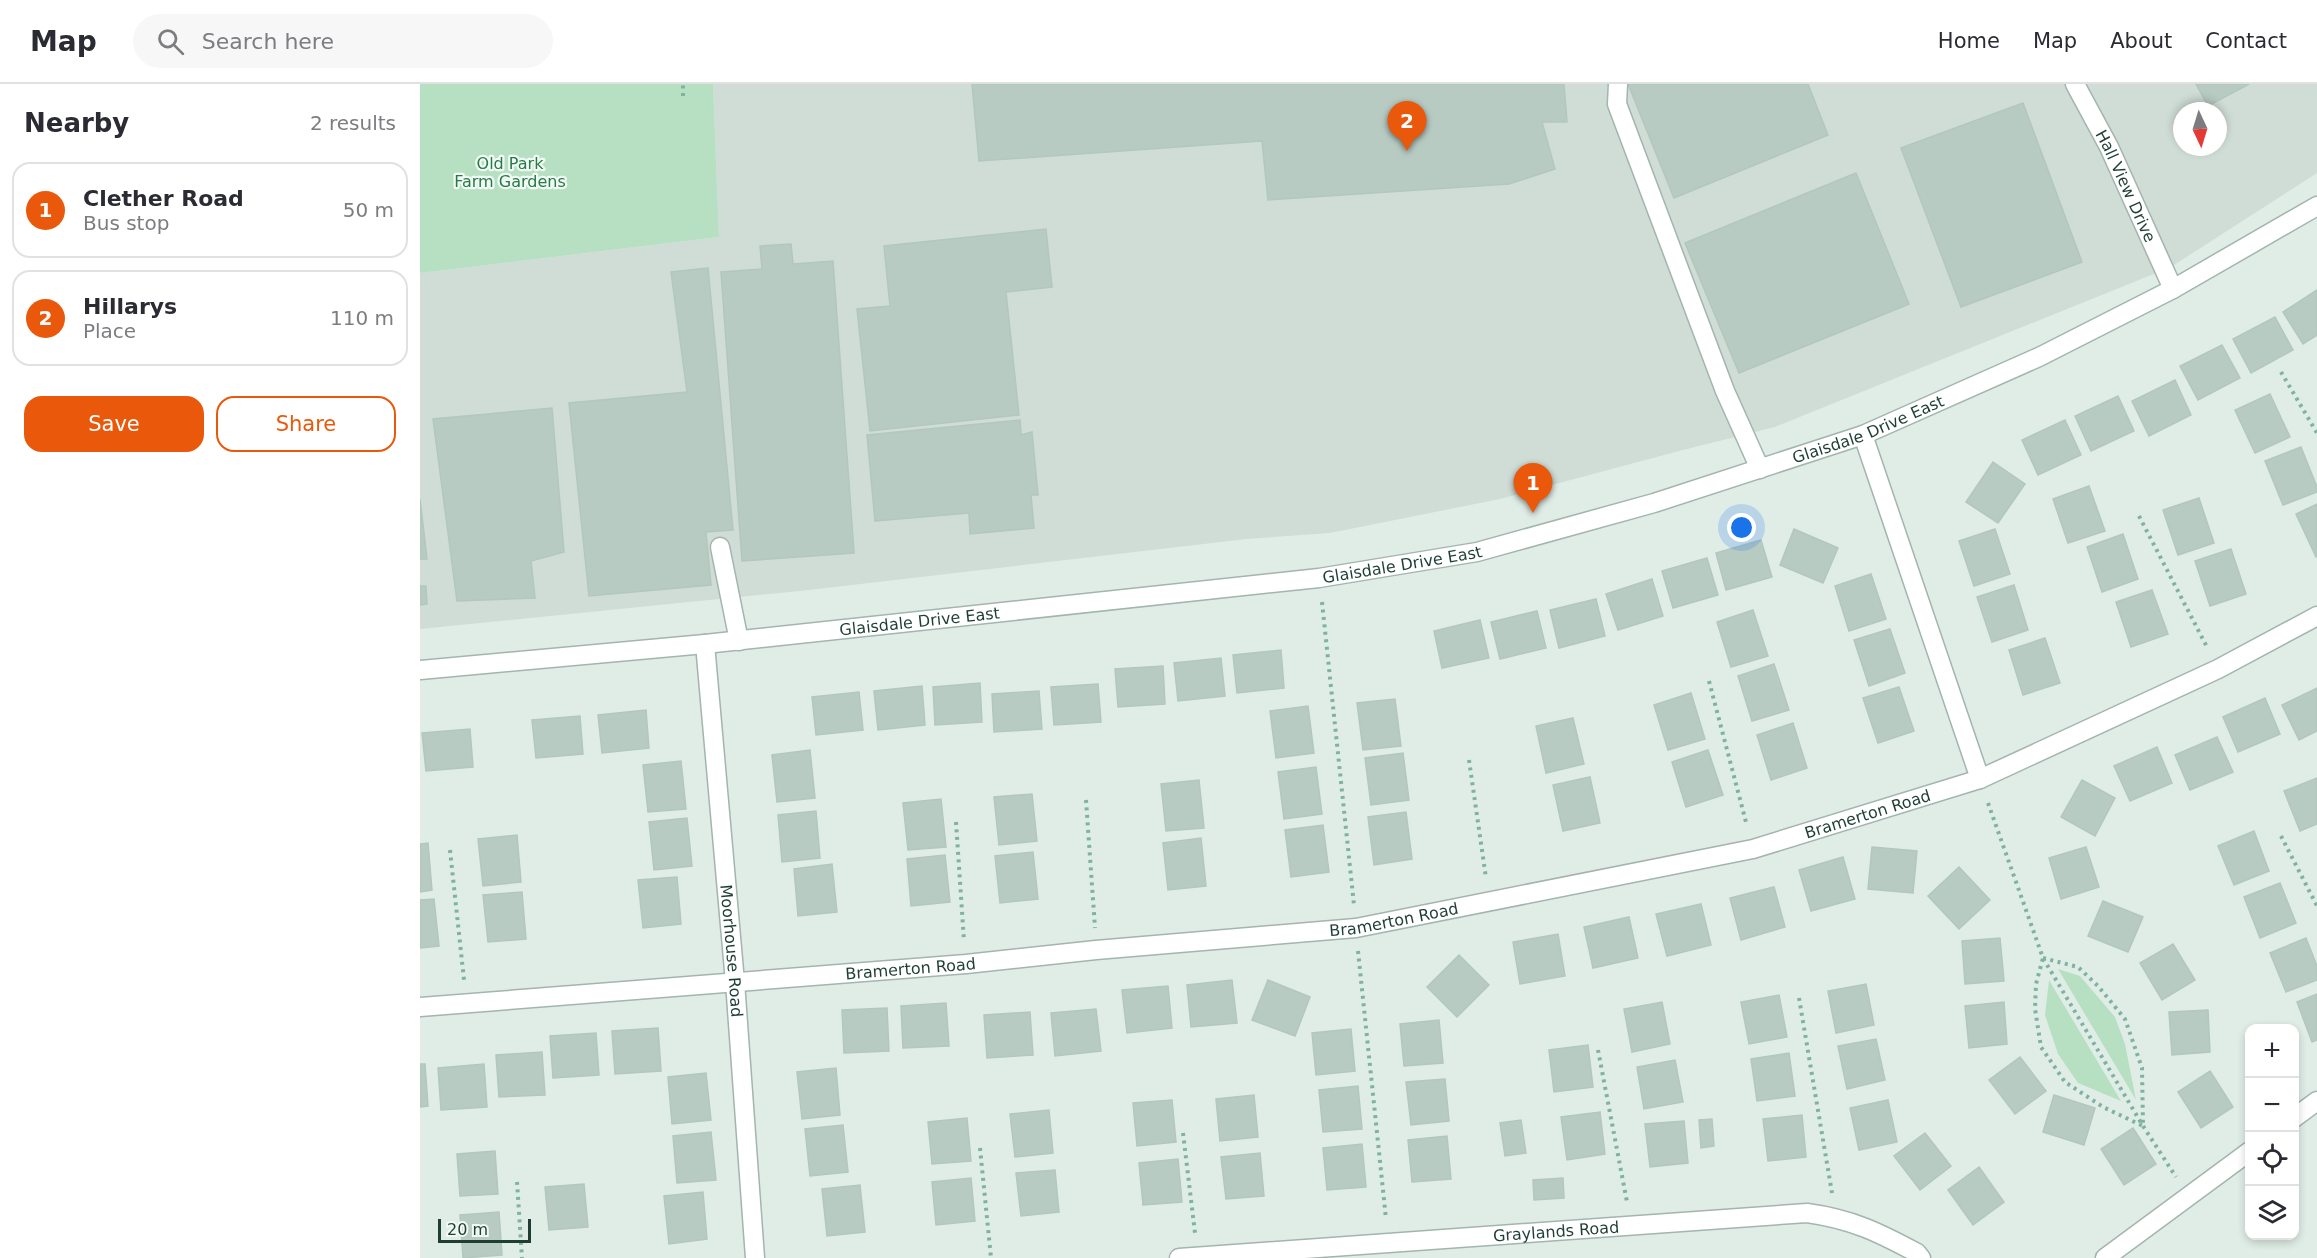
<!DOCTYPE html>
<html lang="en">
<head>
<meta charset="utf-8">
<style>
	:root { --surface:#fff; --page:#f7f7f7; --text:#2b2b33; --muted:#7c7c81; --line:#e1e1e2; --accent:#ea580c }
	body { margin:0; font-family:"DejaVu Sans",sans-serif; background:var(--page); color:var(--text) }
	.controls { position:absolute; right:18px; bottom:18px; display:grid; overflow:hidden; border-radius:12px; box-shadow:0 3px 9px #0003 }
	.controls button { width:54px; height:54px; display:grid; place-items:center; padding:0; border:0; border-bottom:2px solid var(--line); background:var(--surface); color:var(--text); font:30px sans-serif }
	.compass { position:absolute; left:1753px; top:18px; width:54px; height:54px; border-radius:50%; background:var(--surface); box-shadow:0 3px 9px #0003; rotate:176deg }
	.scale { position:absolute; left:18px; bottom:15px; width:93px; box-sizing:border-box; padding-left:6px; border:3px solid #1f3f36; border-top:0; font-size:16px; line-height:21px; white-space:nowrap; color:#1f3f36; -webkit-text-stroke:4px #f1f9f5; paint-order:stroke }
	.you { position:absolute; left:1322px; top:444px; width:21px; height:21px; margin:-15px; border:4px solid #fff; border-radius:50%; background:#1a73e8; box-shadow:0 0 0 9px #1a73e833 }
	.badge { display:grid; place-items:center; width:39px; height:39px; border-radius:50%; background:var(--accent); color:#fff; font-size:20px; font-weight:700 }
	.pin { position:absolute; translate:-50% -50px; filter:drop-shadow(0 2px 3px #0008) }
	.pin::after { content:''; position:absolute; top:32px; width:21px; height:18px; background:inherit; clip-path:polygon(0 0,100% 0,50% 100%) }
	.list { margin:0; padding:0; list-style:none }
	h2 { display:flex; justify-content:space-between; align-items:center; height:78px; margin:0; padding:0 24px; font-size:26px }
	h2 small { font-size:20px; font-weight:400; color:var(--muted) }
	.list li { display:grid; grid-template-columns:39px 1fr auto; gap:18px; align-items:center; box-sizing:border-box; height:96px; margin:0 12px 12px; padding:0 12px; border:2px solid var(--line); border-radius:18px }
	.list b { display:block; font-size:22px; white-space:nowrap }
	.list p { margin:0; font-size:20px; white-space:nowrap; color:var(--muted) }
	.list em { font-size:20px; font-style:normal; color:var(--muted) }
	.actions { display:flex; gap:12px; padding:18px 24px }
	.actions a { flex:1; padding:14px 0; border:2px solid var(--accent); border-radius:18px; text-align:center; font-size:21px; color:var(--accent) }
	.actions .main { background:var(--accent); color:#fff }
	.icon { flex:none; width:33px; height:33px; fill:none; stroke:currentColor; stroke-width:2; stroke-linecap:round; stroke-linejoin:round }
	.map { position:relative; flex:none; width:1897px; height:1174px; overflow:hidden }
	header { display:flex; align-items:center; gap:36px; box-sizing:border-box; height:84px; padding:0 30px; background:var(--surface); border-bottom:2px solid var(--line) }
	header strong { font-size:28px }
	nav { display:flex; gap:33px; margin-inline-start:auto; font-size:21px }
	.search { width:420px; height:54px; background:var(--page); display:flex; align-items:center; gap:15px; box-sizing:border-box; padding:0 21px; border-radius:33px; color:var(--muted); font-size:22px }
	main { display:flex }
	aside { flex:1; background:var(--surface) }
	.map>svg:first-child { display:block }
	.built { fill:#cfddd6; fill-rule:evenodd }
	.green { fill:#b7e0c2 }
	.building { fill:#b8cbc3; stroke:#b2c7be; stroke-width:1.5 }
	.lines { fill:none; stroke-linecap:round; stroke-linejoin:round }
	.service-casing { stroke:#a2b5ae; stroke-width:21 }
	.minor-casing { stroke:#a2b5ae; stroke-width:21 }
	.tertiary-casing { stroke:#a2b5ae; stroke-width:21 }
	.path { stroke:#7eb3a2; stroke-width:4; stroke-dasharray:3 4.5; stroke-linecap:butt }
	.service { stroke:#fff; stroke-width:18 }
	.minor { stroke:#fff; stroke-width:18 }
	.tertiary { stroke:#fff; stroke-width:18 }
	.labels { text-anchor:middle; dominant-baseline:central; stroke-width:4.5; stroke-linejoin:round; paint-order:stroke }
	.park-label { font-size:16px; fill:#267a45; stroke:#f1f9f5 }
	.street-label { font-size:16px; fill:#1f3f36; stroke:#f1f9f5 }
</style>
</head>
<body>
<header>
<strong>Map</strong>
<div class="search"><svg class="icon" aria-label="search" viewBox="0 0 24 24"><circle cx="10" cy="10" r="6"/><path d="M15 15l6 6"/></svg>Search here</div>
<nav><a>Home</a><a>Map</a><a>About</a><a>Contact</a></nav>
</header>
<main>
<aside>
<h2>Nearby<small>2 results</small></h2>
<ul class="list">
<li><span class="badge">1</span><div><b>Clether Road</b><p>Bus stop</p></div><em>50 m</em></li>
<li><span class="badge">2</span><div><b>Hillarys</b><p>Place</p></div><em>110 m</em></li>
</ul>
<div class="actions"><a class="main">Save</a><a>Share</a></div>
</aside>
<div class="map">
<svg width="1897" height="1174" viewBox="0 0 1897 1174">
	<rect width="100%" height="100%" fill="#e0ede7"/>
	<path class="built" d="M293,0H1897V89L1751,183L1355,343L1259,367L1080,415L910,449L827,455L380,507L0,545V189L299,153ZM1762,27H1798V63H1762Z"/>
	<g class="green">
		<path d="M0,0H293L299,153L0,189Z"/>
		<path d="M1638,885L1660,892L1695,933L1705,960L1716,1016Z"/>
		<path d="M1629,896L1701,1017L1658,999L1638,970L1625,931Z"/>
	</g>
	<g class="building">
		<path d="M552,0H1144L1147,38H1122L1135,85L1089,100L848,116L842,57L559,77Z"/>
		<path d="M1208,0H1388L1408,51L1254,114Z"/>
		<path d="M1776,0H1829L1788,22Z"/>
		<path d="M1603,19L1662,178L1541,223L1481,64Z"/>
		<path d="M1436,89L1489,220L1319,289L1265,159Z"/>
		<path d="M626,145L632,203L586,208L599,331L450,347L437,225L470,222L464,162Z"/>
		<path d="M371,160L373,180L413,177L434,469L322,477L301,188L342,185L340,162Z"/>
		<path d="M288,184L313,446L286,448L291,501L169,512L149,319L267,308L251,188Z"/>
		<path d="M1897,206V251L1883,260L1863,228Z"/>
		<path d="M1855,233L1873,266L1831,289L1813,255Z"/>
		<path d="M1802,261L1820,294L1778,316L1760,282Z"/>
		<path d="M1755,296L1771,331L1729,352L1712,317Z"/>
		<path d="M1850,310L1870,353L1835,369L1815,326Z"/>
		<path d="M1698,312L1714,347L1671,367L1655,332Z"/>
		<path d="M132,324L144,468L111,477L115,514L37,517L13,335Z"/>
		<path d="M600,336L601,351L612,348L618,411H611L614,444L550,450L549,429L455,437L447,351Z"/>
		<path d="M1645,336L1661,371L1618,391L1602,356Z"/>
		<path d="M1881,363L1897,403V408L1863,421L1845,377Z"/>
		<path d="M1573,378L1605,400L1578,439L1546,418Z"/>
		<path d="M1669,402L1685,447L1648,459L1633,415Z"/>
		<path d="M1779,414L1794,459L1758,471L1743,426Z"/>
		<path d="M0,415L7,475H0Z"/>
		<path d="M1897,420V472L1896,473L1876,430Z"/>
		<path d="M1374,445L1418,464L1403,499L1360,481Z"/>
		<path d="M1575,445L1590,490L1554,502L1539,457Z"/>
		<path d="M1703,450L1718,495L1682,508L1667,463Z"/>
		<path d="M1341,456L1352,493L1306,506L1296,469Z"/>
		<path d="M1811,465L1826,510L1790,522L1775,477Z"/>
		<path d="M1287,474L1298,511L1253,524L1242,487Z"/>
		<path d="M1451,490L1466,535L1429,547L1415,502Z"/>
		<path d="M1232,495L1243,532L1198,546L1186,510Z"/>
		<path d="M1594,501L1608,546L1572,558L1557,513Z"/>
		<path d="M0,502H6L7,520L0,521Z"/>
		<path d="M1732,506L1748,550L1711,563L1696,518Z"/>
		<path d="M1176,515L1185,552L1139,564L1130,526Z"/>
		<path d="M1333,526L1348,572L1311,583L1297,538Z"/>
		<path d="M1117,527L1126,564L1080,575L1071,538Z"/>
		<path d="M1060,536L1069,574L1022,584L1014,547Z"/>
		<path d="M1470,545L1485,589L1449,602L1434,556Z"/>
		<path d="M1625,554L1640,599L1603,611L1589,566Z"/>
		<path d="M861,566L864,604L817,609L813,571Z"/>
		<path d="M801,574L805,612L758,617L754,579Z"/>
		<path d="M1354,580L1369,626L1332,637L1318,592Z"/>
		<path d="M743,582L745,620L698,623L695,585Z"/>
		<path d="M560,599L562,638L515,641L513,603Z"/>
		<path d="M678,600L681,638L634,641L631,603Z"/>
		<path d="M502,602L505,641L458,646L454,607Z"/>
		<path d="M1479,603L1494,647L1458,659L1443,614Z"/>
		<path d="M1897,604V647L1879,656L1862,621Z"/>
		<path d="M619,607L622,645L574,648L572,610Z"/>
		<path d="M439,608L443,646L396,651L392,613Z"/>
		<path d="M1271,609L1285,655L1248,666L1234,621Z"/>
		<path d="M1845,614L1860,650L1818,668L1803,633Z"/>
		<path d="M975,615L981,662L943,666L937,619Z"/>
		<path d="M888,622L894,669L856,674L850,627Z"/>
		<path d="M226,626L229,664L182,669L178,631Z"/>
		<path d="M160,632L163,670L116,674L112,636Z"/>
		<path d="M1153,634L1164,680L1126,689L1116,642Z"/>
		<path d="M1373,639L1387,684L1351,696L1337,651Z"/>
		<path d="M50,645L53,683L6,687L2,649Z"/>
		<path d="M1797,653L1813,688L1770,706L1755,671Z"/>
		<path d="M1737,663L1752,699L1710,717L1694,682Z"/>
		<path d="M390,666L395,714L357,718L352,671Z"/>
		<path d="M1288,666L1303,711L1266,723L1252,678Z"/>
		<path d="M983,669L989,716L951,721L945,674Z"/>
		<path d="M261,677L266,725L228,728L223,681Z"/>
		<path d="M896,683L902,730L864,735L858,688Z"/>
		<path d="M1170,693L1180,739L1143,747L1133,701Z"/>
		<path d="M1897,694V740L1880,747L1864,707Z"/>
		<path d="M779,696L784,744L746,747L741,700Z"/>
		<path d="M1662,696L1695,714L1675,752L1641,733Z"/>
		<path d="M612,710L617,757L579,761L574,713Z"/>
		<path d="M521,715L526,763L488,766L483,719Z"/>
		<path d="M396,727L400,774L362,778L358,731Z"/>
		<path d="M986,728L992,775L954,781L948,733Z"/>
		<path d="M267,734L272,782L234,786L229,738Z"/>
		<path d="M903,741L909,788L871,793L865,746Z"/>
		<path d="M1834,747L1849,787L1814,801L1798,762Z"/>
		<path d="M97,751L101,798L63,802L58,755Z"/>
		<path d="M781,754L786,802L748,806L743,759Z"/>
		<path d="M8,759L12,806L0,808V760Z"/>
		<path d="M1452,763L1497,767L1493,809L1448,805Z"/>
		<path d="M1666,763L1679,803L1641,815L1629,774Z"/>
		<path d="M613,768L618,815L580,819L575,772Z"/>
		<path d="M525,771L530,818L491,822L487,775Z"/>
		<path d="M1423,773L1435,815L1391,827L1379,786Z"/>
		<path d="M412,780L417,828L378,832L374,785Z"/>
		<path d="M1539,783L1570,816L1539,845L1508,812Z"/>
		<path d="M257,793L261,840L223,844L218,796Z"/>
		<path d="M1860,799L1876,839L1840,854L1824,813Z"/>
		<path d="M1354,803L1365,843L1321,856L1310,814Z"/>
		<path d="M102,808L106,855L68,858L63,811Z"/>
		<path d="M14,815L19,862L0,864V816Z"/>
		<path d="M1683,817L1723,833L1708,868L1668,852Z"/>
		<path d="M1281,820L1291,861L1247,872L1236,830Z"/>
		<path d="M1209,833L1218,874L1173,884L1164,843Z"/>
		<path d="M1138,850L1145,892L1100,900L1093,858Z"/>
		<path d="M1580,854L1584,897L1545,900L1542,857Z"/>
		<path d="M1886,854L1897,882V896L1866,908L1850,869Z"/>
		<path d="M1753,860L1775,896L1742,916L1720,879Z"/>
		<path d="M1039,871L1069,901L1037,933L1007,903Z"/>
		<path d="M812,896L817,939L771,943L767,901Z"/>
		<path d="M848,896L890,913L875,952L832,936Z"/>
		<path d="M1446,900L1454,941L1416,949L1408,907Z"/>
		<path d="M748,902L752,944L707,949L702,906Z"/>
		<path d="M1897,910V956L1892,958L1877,918Z"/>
		<path d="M1359,911L1367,953L1329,960L1321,918Z"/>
		<path d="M1242,918L1250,960L1212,968L1204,925Z"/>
		<path d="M1584,918L1587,960L1549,964L1545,922Z"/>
		<path d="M526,919L529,962L483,964L481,922Z"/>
		<path d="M467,924L469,967L424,969L422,926Z"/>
		<path d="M676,925L681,967L635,972L631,929Z"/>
		<path d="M1788,926L1790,968L1752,971L1749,928Z"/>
		<path d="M610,928L613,971L567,974L564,931Z"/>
		<path d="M1019,936L1023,979L984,982L980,940Z"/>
		<path d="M238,944L241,987L195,990L192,947Z"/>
		<path d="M931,945L935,987L896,991L892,949Z"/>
		<path d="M176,949L179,991L133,994L130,952Z"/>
		<path d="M1456,955L1465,996L1427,1005L1418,962Z"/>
		<path d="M1168,961L1173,1003L1134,1008L1129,966Z"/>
		<path d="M122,968L125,1011L79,1013L76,971Z"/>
		<path d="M1369,969L1375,1012L1337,1017L1331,975Z"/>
		<path d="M1600,973L1626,1007L1595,1030L1569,996Z"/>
		<path d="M1255,976L1263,1018L1224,1025L1217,983Z"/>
		<path d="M0,980H5L8,1022L0,1023Z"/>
		<path d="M64,980L67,1023L21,1026L18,984Z"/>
		<path d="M416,984L420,1031L382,1035L377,988Z"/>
		<path d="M1790,987L1813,1023L1781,1044L1758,1008Z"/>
		<path d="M286,989L291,1036L252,1040L248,993Z"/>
		<path d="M1025,995L1029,1037L991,1041L986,998Z"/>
		<path d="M938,1002L942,1045L903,1048L899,1006Z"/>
		<path d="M834,1011L838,1053L800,1057L796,1015Z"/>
		<path d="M1634,1011L1675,1024L1664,1061L1623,1048Z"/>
		<path d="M752,1016L756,1058L717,1062L713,1019Z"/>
		<path d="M1468,1016L1477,1058L1439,1066L1430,1024Z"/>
		<path d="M629,1026L633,1069L595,1073L590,1030Z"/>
		<path d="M1180,1028L1185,1070L1147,1076L1141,1033Z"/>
		<path d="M1382,1031L1386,1073L1348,1077L1343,1035Z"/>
		<path d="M547,1034L551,1077L512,1080L508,1038Z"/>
		<path d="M1292,1035L1294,1062L1281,1064L1279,1036Z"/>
		<path d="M1101,1036L1106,1069L1085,1072L1080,1039Z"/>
		<path d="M1264,1037L1268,1079L1230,1083L1225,1040Z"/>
		<path d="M423,1041L428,1088L390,1092L385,1045Z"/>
		<path d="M1713,1044L1736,1080L1704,1101L1681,1065Z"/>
		<path d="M291,1048L296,1096L257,1099L253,1052Z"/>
		<path d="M1505,1049L1531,1082L1500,1106L1474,1072Z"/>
		<path d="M1027,1052L1031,1095L992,1098L988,1056Z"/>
		<path d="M942,1060L946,1103L907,1106L903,1064Z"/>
		<path d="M75,1067L78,1110L40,1112L37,1070Z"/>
		<path d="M840,1069L844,1112L806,1115L801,1073Z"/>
		<path d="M758,1075L762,1118L723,1121L719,1079Z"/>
		<path d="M1559,1083L1584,1118L1553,1141L1528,1106Z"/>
		<path d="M635,1086L639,1128L601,1132L596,1089Z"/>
		<path d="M551,1094L555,1137L516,1141L512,1098Z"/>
		<path d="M1143,1094L1144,1114L1114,1116L1113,1096Z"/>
		<path d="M164,1100L168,1143L129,1146L125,1103Z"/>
		<path d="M440,1101L445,1148L407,1152L402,1105Z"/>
		<path d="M283,1108L287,1155L249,1160L244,1112Z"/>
		<path d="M79,1128L82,1171L43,1174L40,1131Z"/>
	</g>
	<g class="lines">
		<g class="service-casing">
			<g id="service">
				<path d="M1198,0L1197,20L1305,307L1340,385"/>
				<path d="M300,463L319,557"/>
			</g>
		</g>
		<g class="minor-casing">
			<g id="minor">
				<path id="s1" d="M1655,0L1689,63L1753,205"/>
				<path d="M1443,351L1560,695"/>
				<path id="s2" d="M285,560L315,898L335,1174"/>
				<path id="s3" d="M0,923L546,880L676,866L936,844L1333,765L1560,695L1798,585L1897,532"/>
				<path d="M1874,1034L1897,1017"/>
				<path id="s4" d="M759,1174L1387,1129C1431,1135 1458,1148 1497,1169L1501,1174"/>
				<path d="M1685,1174L1830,1067"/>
			</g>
		</g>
		<g class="tertiary-casing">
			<g id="tertiary">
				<path id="s5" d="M0,586L285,560L899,494L1057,468L1234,419L1443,351L1619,273L1753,205L1897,122"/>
			</g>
		</g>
		<g class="path">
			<path d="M263,12V0"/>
			<path d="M1861,288L1897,349"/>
			<path d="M1719,432L1788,565"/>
			<path d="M902,518L934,821"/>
			<path d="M1289,597L1327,742"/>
			<path d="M1049,676L1066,794"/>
			<path d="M666,716L675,844"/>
			<path d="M1568,719L1623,874L1723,1042L1756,1093"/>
			<path d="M536,738L544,857"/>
			<path d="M1861,752L1897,822"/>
			<path d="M30,766L44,896"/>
			<path d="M938,867L966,1135"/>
			<path d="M1623,874L1658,883L1678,902L1705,935L1722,984L1723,1042L1683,1023L1645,998L1621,963L1615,925L1616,900Z"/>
			<path d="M1379,914L1412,1109"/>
			<path d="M1178,966L1207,1118"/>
			<path d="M763,1049L775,1149"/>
			<path d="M560,1064L571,1174"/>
			<path d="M97,1098L102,1174"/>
		</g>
		<use href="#service" class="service"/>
		<use href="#minor" class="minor"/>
		<use href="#tertiary" class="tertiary"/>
	</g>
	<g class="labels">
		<g class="park-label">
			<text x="90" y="79">Old Park<tspan x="90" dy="18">Farm Gardens</tspan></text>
		</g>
		<g class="street-label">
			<text stroke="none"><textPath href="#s1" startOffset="114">Hall View Drive</textPath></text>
			<text stroke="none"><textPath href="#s5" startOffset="1474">Glaisdale Drive East</textPath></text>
			<text stroke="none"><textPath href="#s5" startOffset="988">Glaisdale Drive East</textPath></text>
			<text stroke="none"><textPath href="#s5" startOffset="502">Glaisdale Drive East</textPath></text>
			<text stroke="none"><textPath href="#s3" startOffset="1464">Bramerton Road</textPath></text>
			<text stroke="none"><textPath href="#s3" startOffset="978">Bramerton Road</textPath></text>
			<text stroke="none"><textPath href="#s2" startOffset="308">Moorhouse Road</textPath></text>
			<text stroke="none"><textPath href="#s3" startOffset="492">Bramerton Road</textPath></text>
			<text stroke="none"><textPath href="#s4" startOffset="378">Graylands Road</textPath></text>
		</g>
	</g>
</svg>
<div class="controls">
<button>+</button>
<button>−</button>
<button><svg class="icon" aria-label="locate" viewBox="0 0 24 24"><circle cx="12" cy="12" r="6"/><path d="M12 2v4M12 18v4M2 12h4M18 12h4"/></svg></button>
<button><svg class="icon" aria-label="layers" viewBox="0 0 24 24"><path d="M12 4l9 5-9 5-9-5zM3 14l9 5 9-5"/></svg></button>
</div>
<svg class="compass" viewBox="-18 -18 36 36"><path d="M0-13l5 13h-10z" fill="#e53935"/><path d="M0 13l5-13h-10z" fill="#7c7c81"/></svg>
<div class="scale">20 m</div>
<div class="you"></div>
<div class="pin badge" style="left:1113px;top:429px">1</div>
<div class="pin badge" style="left:987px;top:67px">2</div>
</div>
</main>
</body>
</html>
